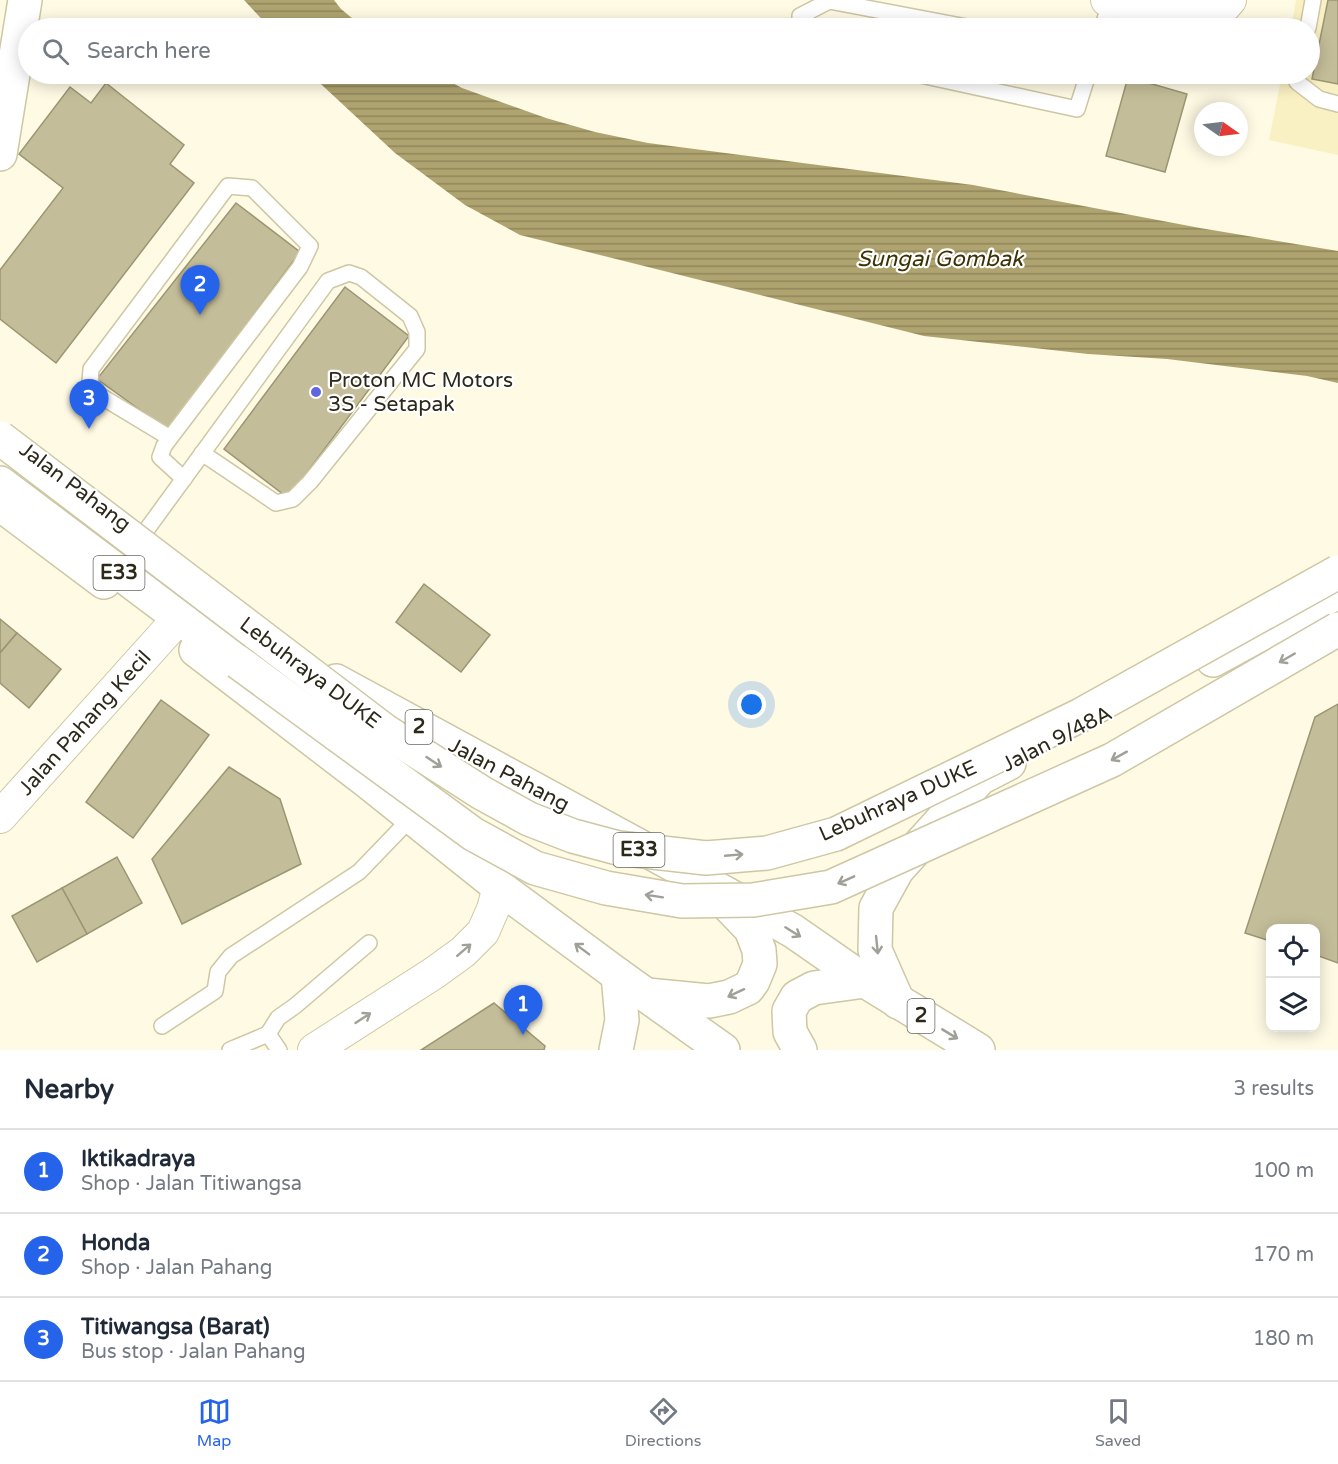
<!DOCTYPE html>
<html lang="en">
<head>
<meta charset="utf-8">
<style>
	:root { --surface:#fff; --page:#f6f6f7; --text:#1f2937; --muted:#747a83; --line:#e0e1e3; --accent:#2563eb }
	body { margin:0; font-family:"Varela Round",sans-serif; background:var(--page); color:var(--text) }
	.controls { position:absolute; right:18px; bottom:18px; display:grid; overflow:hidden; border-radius:12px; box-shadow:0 3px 15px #0003 }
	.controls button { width:54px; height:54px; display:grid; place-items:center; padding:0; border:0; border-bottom:2px solid var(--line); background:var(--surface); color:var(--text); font:30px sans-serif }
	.compass { position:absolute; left:1194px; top:102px; width:54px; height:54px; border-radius:50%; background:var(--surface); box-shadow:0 3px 15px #0003; rotate:104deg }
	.you { position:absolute; left:752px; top:705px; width:21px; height:21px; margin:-15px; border:4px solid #fff; border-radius:50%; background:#1a73e8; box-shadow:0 0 0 9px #1a73e833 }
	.badge { display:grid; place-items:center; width:39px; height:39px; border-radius:50%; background:var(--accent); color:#fff; font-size:20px; font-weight:700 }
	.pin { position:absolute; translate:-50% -50px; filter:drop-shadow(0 2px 3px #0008) }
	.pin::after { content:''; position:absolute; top:32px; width:21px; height:18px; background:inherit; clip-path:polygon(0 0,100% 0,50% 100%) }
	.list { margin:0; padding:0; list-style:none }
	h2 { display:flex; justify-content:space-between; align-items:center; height:78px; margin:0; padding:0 24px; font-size:26px }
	h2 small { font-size:20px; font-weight:400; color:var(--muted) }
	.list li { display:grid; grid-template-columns:39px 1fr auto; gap:18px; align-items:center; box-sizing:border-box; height:84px; padding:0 24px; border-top:2px solid var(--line) }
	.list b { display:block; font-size:22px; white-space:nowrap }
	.list p { margin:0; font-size:20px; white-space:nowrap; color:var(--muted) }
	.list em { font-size:20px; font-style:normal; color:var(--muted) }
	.icon { flex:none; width:33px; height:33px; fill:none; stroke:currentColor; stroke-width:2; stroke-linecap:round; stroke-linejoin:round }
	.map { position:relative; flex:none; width:1338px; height:1050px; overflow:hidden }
	.search { position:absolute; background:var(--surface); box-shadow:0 3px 15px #0003; left:18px; right:18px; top:18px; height:66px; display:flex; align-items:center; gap:15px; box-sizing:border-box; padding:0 21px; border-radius:33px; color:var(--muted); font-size:22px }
	.sheet { height:330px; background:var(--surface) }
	nav { display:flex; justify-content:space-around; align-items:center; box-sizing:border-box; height:84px; border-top:2px solid var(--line); background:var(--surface); font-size:16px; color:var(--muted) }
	nav a { display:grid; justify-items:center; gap:3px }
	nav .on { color:var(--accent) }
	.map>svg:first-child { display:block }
	.built { fill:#f9f1c3 }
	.water { fill:url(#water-rules) }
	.building { fill:#c4bd99; stroke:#9c9572; stroke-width:1.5 }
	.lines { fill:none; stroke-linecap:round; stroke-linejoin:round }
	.service-casing { stroke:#cec7a3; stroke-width:18 }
	.minor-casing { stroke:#cec7a3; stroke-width:34 }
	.tertiary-casing { stroke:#cec7a3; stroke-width:36 }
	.secondary-casing { stroke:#cec7a3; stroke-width:36 }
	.primary-casing { stroke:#cec7a3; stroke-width:36 }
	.motorway-casing { stroke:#cec7a3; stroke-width:36 }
	.service { stroke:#fff; stroke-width:15 }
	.minor { stroke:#fff; stroke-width:32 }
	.tertiary { stroke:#fff; stroke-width:33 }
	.secondary { stroke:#fff; stroke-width:33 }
	.primary { stroke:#fff; stroke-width:33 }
	.motorway { stroke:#fff; stroke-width:33 }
	.motorway-bridge-casing { stroke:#cec7a3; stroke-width:36; stroke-linecap:butt }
	.motorway-bridge { stroke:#fff; stroke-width:33 }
	.oneway { stroke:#a09f98 }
	.poi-dot { fill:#6065de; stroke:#fff; stroke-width:2 }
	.labels { text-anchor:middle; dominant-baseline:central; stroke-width:4.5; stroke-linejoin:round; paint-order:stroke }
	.shield { fill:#fff; stroke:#6b695f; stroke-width:1.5 }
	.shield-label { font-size:20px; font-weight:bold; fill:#2c291b }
	.poi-label { font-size:21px; fill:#2c291b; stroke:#fff; text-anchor:start }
	.street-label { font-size:21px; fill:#2c291b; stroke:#fff }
	.water-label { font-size:22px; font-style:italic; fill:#3b3306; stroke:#fff }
</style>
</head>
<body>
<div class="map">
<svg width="1338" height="1050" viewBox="0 0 1338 1050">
	<defs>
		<pattern id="water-rules" width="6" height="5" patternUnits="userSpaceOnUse" patternTransform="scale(1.5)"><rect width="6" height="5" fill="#afa470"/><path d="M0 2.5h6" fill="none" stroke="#8f865b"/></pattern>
	</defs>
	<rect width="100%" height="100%" fill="#fefae4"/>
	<path class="built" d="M1296,0H1338V155L1269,140L1282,74H1310V28H1291Z"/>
	<g class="water">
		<path d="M244,0H334L341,9L364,28H270Z"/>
		<path d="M311,74H436L462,88L546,118L595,132L648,143L973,185L1200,228L1338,251V383L1307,376L1167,359L1088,354L924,336L520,235L465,205L395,153L323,86Z"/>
	</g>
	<g class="building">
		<path d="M1328,0H1338V84L1312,79Z"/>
		<path d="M1128,77L1187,94L1165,172L1106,156Z"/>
		<path d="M106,83L184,145L170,164L194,183L56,363L0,319V270L63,188L19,154L70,87L91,103Z"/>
		<path d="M236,203L300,252L168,430L97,379Z"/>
		<path d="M345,287L409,336L288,498L224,449Z"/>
		<path d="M424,584L490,635L461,672L396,622Z"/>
		<path d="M0,619L17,633L0,653Z"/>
		<path d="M17,633L61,669L29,708L0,683V653Z"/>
		<path d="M161,700L209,735L133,838L86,802Z"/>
		<path d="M1338,704V963L1316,955V928H1270V941L1245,933L1315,717Z"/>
		<path d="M229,767L280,799L301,864L182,924L152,859Z"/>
		<path d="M117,857L142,903L87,934L62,888Z"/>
		<path d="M62,888L87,934L37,962L12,916Z"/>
		<path d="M494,1003L545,1046L544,1050H421Z"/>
	</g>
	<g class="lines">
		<g class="service-casing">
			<g id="service">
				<path d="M801,28L800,16L829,1L972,28"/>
				<path d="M1102,28L1111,1"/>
				<path d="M1308,28L1313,0"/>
				<path d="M916,74L1077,109L1088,74"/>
				<path d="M1298,74L1297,82L1319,99L1338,104"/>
				<path d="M170,438L94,392L90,382L91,369L228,186L252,188L310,246L300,267L170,438L164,446L160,457L184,479"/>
				<path d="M142,536L328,281L349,273L361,277L410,316L417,332V349L310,482L293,499L276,503L202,453"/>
				<path d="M162,1026L215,991L218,972L231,956L359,872L412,817"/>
				<path d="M230,1050L268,1034"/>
				<path d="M279,1050L268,1034L278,1018L295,1006L369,943"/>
			</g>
		</g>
		<g class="minor-casing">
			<g id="minor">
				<path d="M1107,0L1176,15L1223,8L1230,0"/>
				<path d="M0,817L169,629"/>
				<path d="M314,1050L434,973L463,952L483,932L493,909L499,887"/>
			</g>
		</g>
		<g class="tertiary-casing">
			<g id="tertiary">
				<path d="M0,154L25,0"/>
				<path d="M616,1050L622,1020L618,975"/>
			</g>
		</g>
		<g class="secondary-casing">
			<g id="secondary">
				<path d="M1213,660L1338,592"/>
				<path d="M898,1002L875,950L876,908L897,870L980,778L1009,763"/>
			</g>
		</g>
		<g class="primary-casing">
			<g id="primary">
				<path d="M0,504L104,582"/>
				<path d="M196,650L368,782L499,887L618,975L723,1050"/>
				<path d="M336,681L705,882L793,931L865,981L978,1050"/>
				<path d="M647,995L709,1001L729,997L748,988L753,981L760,964L759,950L751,929L725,902"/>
				<path d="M800,1050L790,1032L789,1011L797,997L814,988L865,981"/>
			</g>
		</g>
		<g class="motorway-casing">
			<path id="motorway" d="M0,483L238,662"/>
		</g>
		<use href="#service" class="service"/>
		<use href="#minor" class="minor"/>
		<use href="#tertiary" class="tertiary"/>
		<use href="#secondary" class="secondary"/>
		<use href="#primary" class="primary"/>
		<use href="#motorway" class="motorway"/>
		<g class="motorway-bridge-casing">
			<g id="motorway-bridge">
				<path d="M0,438L385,731L482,793L529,819L573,836L618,848L706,858L767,853L836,834L1081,715L1338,572"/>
				<path d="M238,662L473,834L535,868L606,888L682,901L753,900L831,887L1112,760L1338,629"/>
			</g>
		</g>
		<use href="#motorway-bridge" class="motorway-bridge"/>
	</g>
	<defs><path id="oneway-shaft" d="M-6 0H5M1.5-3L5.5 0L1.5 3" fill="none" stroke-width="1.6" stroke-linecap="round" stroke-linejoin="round" transform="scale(1.5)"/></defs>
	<g class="oneway">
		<use href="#oneway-shaft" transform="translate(1287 658) rotate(150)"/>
		<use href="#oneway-shaft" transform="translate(1119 756) rotate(151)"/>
		<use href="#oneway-shaft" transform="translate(434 762) rotate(33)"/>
		<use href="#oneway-shaft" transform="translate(734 855) rotate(-5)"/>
		<use href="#oneway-shaft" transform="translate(846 880) rotate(156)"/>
		<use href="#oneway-shaft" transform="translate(654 896) rotate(-171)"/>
		<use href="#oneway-shaft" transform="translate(793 932) rotate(32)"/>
		<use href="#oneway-shaft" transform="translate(877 945) rotate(84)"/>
		<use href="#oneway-shaft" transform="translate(582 949) rotate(-143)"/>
		<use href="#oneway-shaft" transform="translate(464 950) rotate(-41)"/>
		<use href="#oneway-shaft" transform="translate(736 993) rotate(155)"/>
		<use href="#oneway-shaft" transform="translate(363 1018) rotate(-33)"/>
		<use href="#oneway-shaft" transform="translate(950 1034) rotate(31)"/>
	</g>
	<circle class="poi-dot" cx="316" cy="392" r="6"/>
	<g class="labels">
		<g class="shield">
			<rect x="93.5" y="556" width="51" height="34" rx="4.5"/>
			<rect x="405.5" y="710" width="27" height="34" rx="4.5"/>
			<rect x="613.5" y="833" width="51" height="34" rx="4.5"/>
			<rect x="907.5" y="999" width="27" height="34" rx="4.5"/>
		</g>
		<g class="shield-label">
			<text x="119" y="573">E33</text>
			<text x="419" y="727">2</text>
			<text x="639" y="850">E33</text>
			<text x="921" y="1016">2</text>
		</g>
		<g class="poi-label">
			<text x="328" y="380">Proton MC Motors<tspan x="328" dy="24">3S - Setapak</tspan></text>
		</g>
		<g class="street-label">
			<text transform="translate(75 487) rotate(37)">Jalan Pahang</text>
			<text transform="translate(310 673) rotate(37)">Lebuhraya DUKE</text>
			<text transform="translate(85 723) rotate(-48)">Jalan Pahang Kecil</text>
			<text transform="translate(1057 739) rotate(-27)">Jalan 9/48A</text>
			<text transform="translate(509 775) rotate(28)">Jalan Pahang</text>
			<text transform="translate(898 801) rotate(-24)">Lebuhraya DUKE</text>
		</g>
		<g class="water-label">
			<text x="940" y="259">Sungai Gombak</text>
		</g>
	</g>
</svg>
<div class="controls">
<button><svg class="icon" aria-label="locate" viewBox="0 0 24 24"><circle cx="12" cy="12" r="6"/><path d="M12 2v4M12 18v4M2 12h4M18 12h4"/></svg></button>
<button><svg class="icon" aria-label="layers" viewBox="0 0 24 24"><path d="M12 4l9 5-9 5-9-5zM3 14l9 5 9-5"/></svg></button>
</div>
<svg class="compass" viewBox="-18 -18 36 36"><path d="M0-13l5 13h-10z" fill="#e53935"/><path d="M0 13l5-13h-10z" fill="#747a83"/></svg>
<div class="you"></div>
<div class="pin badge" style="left:523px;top:1035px">1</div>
<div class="pin badge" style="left:200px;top:315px">2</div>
<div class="pin badge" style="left:89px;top:429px">3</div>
<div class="search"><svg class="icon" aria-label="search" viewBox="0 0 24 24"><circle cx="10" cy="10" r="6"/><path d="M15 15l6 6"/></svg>Search here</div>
</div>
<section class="sheet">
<h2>Nearby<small>3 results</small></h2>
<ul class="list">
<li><span class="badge">1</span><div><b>Iktikadraya</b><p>Shop · Jalan Titiwangsa</p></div><em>100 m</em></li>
<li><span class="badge">2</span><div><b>Honda</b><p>Shop · Jalan Pahang</p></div><em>170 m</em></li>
<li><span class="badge">3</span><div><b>Titiwangsa (Barat)</b><p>Bus stop · Jalan Pahang</p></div><em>180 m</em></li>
</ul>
</section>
<nav>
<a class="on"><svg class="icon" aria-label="map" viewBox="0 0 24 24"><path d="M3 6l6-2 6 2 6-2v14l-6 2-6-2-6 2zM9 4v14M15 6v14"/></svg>Map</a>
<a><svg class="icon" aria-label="directions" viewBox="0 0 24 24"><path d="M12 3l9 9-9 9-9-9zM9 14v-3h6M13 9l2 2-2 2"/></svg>Directions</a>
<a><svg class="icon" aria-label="saved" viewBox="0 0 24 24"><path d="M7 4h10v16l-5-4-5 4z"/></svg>Saved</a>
</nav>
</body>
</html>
